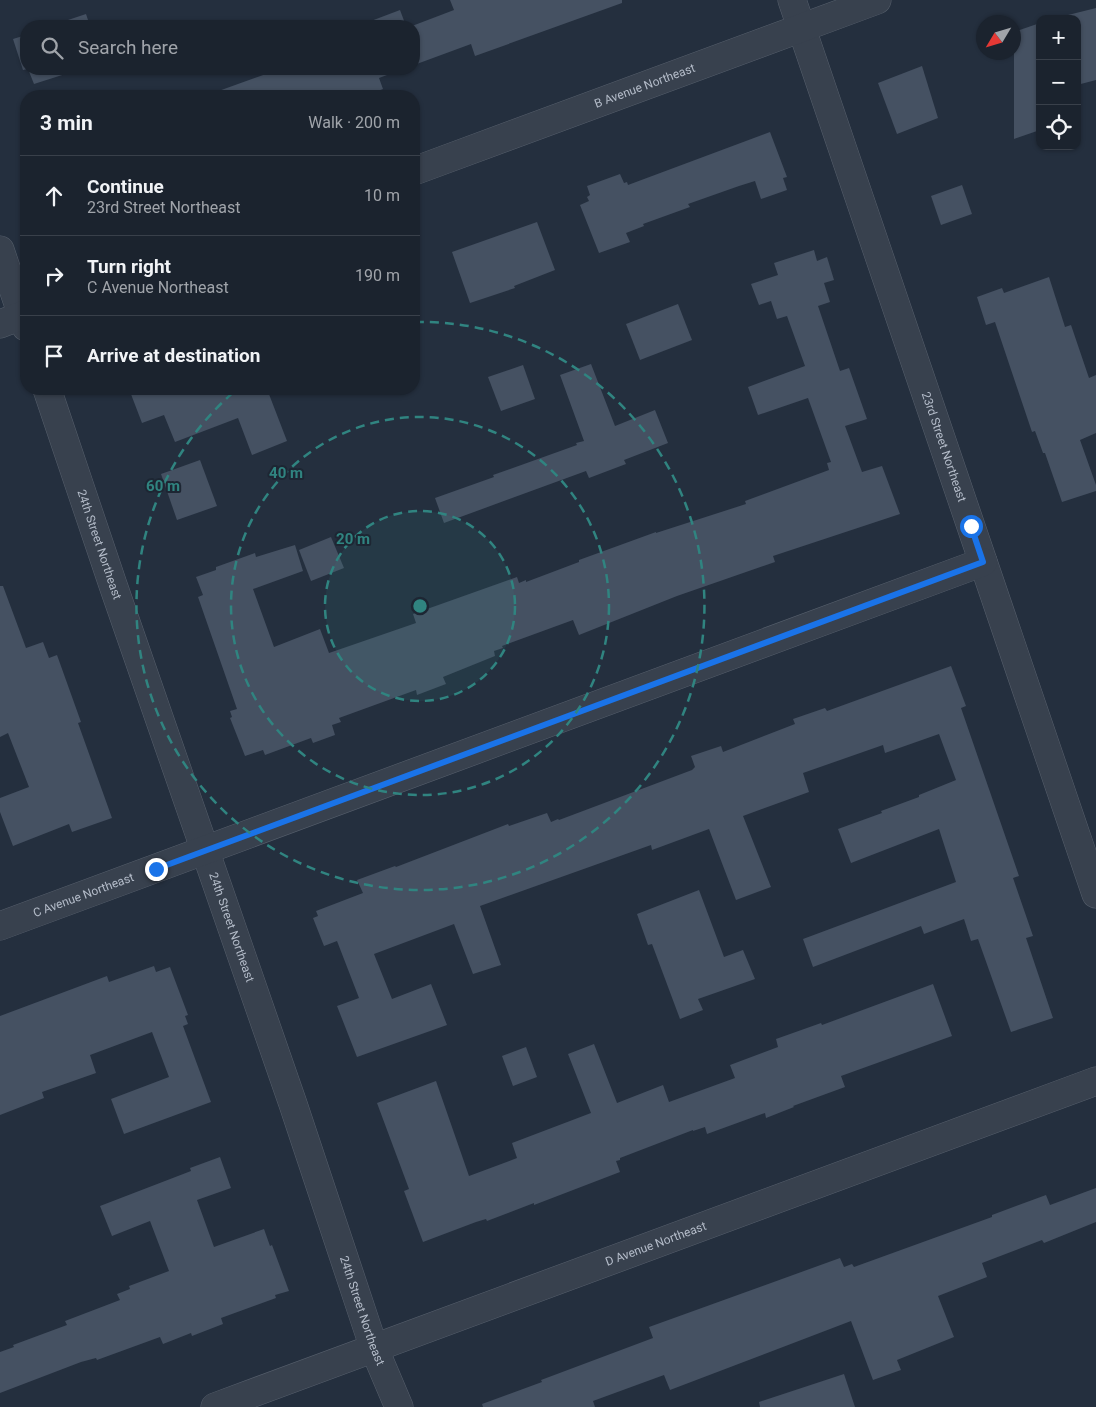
<!DOCTYPE html>
<html lang="en">
<head>
<meta charset="utf-8">
<style>
	:root { --surface:#1b232e; --page:#282f3a; --text:#f1f3f6; --muted:#a0a4aa; --line:#39404a }
	body { margin:0; font-family:Roboto,sans-serif; background:var(--page); color:var(--text) }
	.controls { position:absolute; right:15px; top:15px; display:grid; overflow:hidden; border-radius:10px; box-shadow:0 1px 4px #0004 }
	.controls button { width:45px; height:45px; display:grid; place-items:center; padding:0; border:0; border-bottom:1px solid var(--line); background:var(--surface); color:var(--text); font:25px sans-serif }
	.compass { position:absolute; left:976px; top:15px; width:45px; height:45px; border-radius:50%; background:var(--surface); box-shadow:0 1px 4px #0004; rotate:232deg }
	.stop { position:absolute; width:15px; height:15px; margin:-11px; border:4px solid #1a73e8; border-radius:50%; background:#fff }
	.stop.end { background:#1a73e8; border-color:#fff; box-shadow:0 1px 5px #0008 }
	.list { margin:0; padding:0; list-style:none }
	h2 { display:flex; justify-content:space-between; align-items:center; height:65px; margin:0; padding:0 20px; font-size:21px }
	h2 small { font-size:16px; font-weight:400; color:var(--muted) }
	.list li { display:grid; grid-template-columns:32px 1fr auto; gap:15px; align-items:center; box-sizing:border-box; height:80px; padding:0 20px; border-top:1px solid var(--line) }
	.list b { display:block; font-size:19px; white-space:nowrap }
	.list p { margin:0; font-size:16px; white-space:nowrap; color:var(--muted) }
	.list em { font-size:16px; font-style:normal; color:var(--muted) }
	.icon { flex:none; width:28px; height:28px; fill:none; stroke:currentColor; stroke-width:2; stroke-linecap:round; stroke-linejoin:round }
	.map { position:relative; flex:none; width:1096px; height:1407px; overflow:hidden }
	.search { position:absolute; background:var(--surface); box-shadow:0 1px 4px #0004; left:20px; top:20px; width:400px; height:55px; display:flex; align-items:center; gap:12px; box-sizing:border-box; padding:0 18px; border-radius:20px; color:var(--muted); font-size:19px }
	.panel { position:absolute; background:var(--surface); box-shadow:0 1px 4px #0004; left:20px; top:90px; width:400px; height:305px; border-radius:20px }
	.map>svg:first-child { display:block }
	.building { fill:#455162 }
	.lines { fill:none; stroke-linecap:round; stroke-linejoin:round }
	.minor-casing { stroke:#565f6c; stroke-width:29 }
	.minor { stroke:#38414e; stroke-width:28 }
	.route { stroke:#1a73e8; stroke-width:6 }
	.ring { fill:none; stroke:#308480; stroke-width:2.5; stroke-dasharray:9 6 }
	.labels { text-anchor:middle; dominant-baseline:central; stroke-width:4; stroke-linejoin:round; paint-order:stroke }
	.street-label { font-size:12px; fill:#b4bcc9; stroke:#1d2633 }
	.centre { fill:#308480; stroke:#1d2633; stroke-width:2.5 }
	.ring-label { font-size:15px; text-anchor:middle; font-weight:bold; fill:#308480; stroke:#1d2633; stroke-width:4; stroke-linejoin:round; paint-order:stroke }
</style>
</head>
<body>
<div class="map">
<svg width="1096" height="1407" viewBox="0 0 1096 1407">
	<rect width="100%" height="100%" fill="#242f3e"/>
	<g class="building">
		<path d="M450,0H622V3L475,56L471,44L414,65V26H412L454,10Z"/>
		<path d="M1096,8V80L1077,85V19H1052Z"/>
		<path d="M400,10L406,26H373L371,21Z"/>
		<path d="M86,14L90,26H50Z"/>
		<path d="M1040,23V130L1014,139V32Z"/>
		<path d="M26,35V69H28L23,70L13,39Z"/>
		<path d="M922,66L938,118L897,134L878,83Z"/>
		<path d="M28,69H81L34,84Z"/>
		<path d="M280,69H403L379,78L383,89L365,96H214L213,93Z"/>
		<path d="M770,132L787,177L783,178L787,190L761,199L755,181L739,186L688,204L690,207L643,224L644,226L626,233L630,242L599,253L580,205L589,201L587,197L590,195L587,186L620,174L624,183L627,182L628,185Z"/>
		<path d="M962,185L972,214L941,225L931,196Z"/>
		<path d="M537,222L555,270L514,286L515,288L470,303L452,252Z"/>
		<path d="M814,250L817,261L827,257L834,280L824,283L830,302L818,306L840,371L849,368L867,419L845,426L862,472L882,466L900,514L773,556L775,562L677,596L579,635L573,620L502,646L503,648L494,651L495,656L443,677L446,684L417,695L416,690L339,718L341,722L332,725L335,735L313,743L311,738L265,755L263,750L245,756L230,718L232,717L230,711L237,709L198,597L203,595L196,577L216,570V567L255,553L256,557L295,545L303,571L253,589L274,647L320,629L329,653L416,623L413,614L517,577L519,583L526,580V582L579,562V560L656,532V533L746,504L745,501L829,470L827,463L831,462L808,398L758,415L748,387L805,366L787,316L777,319L771,301L759,305L751,284L778,275L774,263Z"/>
		<path d="M1049,277L1065,327L1071,325L1089,378L1096,375V433L1080,440L1096,485V491L1062,502L1045,453H1043L1035,431L1032,432L995,322L986,325L977,297L1002,288L1004,293Z"/>
		<path d="M678,304L692,340L640,360L626,324Z"/>
		<path d="M591,364L615,426L655,410L668,443L624,460L626,464L589,478L586,471L444,523L435,498L494,477L493,475L577,445L576,443L584,441L560,375Z"/>
		<path d="M523,365L535,399L501,411L488,377Z"/>
		<path d="M129,389H267L287,441L252,455L238,418L175,442L164,415L142,423Z"/>
		<path d="M200,460L217,506L177,520L161,474Z"/>
		<path d="M331,537L344,568L311,581L299,550Z"/>
		<path d="M0,586H3L26,648L43,642L49,658L57,655L81,722L78,723L112,818L72,832L69,824L13,846L0,812V798L29,787L8,733L0,737Z"/>
		<path d="M951,666L966,706L961,708L1019,876L1013,878L1033,936L1026,938L1053,1018L1011,1032L978,939L971,941L964,919L924,934L921,926L813,967L803,939L956,882L939,829L851,863L838,829L882,813L881,811L919,797V795L956,780L939,734L885,753L883,745L803,773L809,792L743,816L771,887L736,900L709,829L652,850L651,845L480,906L501,965L473,974L454,924L374,954L392,999L431,984L447,1025L357,1057L337,1006L359,998L337,941L324,946L313,918L318,916L316,911L363,893L357,880L395,866L396,867L508,824L509,826L547,813L551,822L558,819L559,820L692,770L695,767L691,756L721,746L723,752L795,724L793,719L825,708L827,711Z"/>
		<path d="M699,890L724,957L743,950L755,979L698,999L703,1010L680,1019L652,944L648,945L637,914Z"/>
		<path d="M154,966L156,972L170,967L188,1015L185,1016L188,1024L183,1026L211,1102L124,1134L111,1099L169,1077L152,1032L90,1055L96,1073L42,1092L44,1098L0,1115V1016L107,976L109,982Z"/>
		<path d="M933,984L952,1036L841,1076L845,1087L793,1106L794,1107L766,1118L765,1113L707,1134L705,1127L693,1131V1130L620,1158V1160L616,1161L620,1172L534,1205V1203L487,1221L486,1219L476,1222L423,1242L404,1191L409,1189L377,1103L436,1081L469,1176L517,1158L512,1143L591,1113L568,1054L594,1044L617,1103L663,1085L669,1102L735,1078L730,1065L778,1047L776,1039L821,1023L822,1025Z"/>
		<path d="M526,1047L537,1077L513,1086L502,1056Z"/>
		<path d="M220,1157L231,1188L197,1200L214,1247L264,1229L270,1246L272,1245L289,1291L275,1295L276,1298L221,1318L223,1324L192,1336L191,1333L163,1344L160,1337L97,1360L96,1358L81,1362L0,1393V1352L14,1347L13,1345L67,1325L65,1321L120,1300L117,1294L130,1289L129,1286L169,1271L150,1221L112,1236L100,1206L191,1171L190,1168Z"/>
		<path d="M1096,1188V1222L1044,1243L1042,1240L982,1263L987,1277L938,1296L954,1337L897,1360L901,1370L873,1380L851,1321L670,1390L664,1375L593,1401L595,1407H483L482,1404L542,1382L541,1380L653,1338L649,1327L840,1258L844,1267L852,1264L854,1267L992,1217V1215L1046,1195L1050,1205Z"/>
		<path d="M844,1374L855,1407H760L759,1402Z"/>
	</g>
	<g class="lines">
		<g class="minor-casing">
			<g id="minor">
				<path id="s1" d="M792,0L1096,894"/>
				<path id="s2" d="M414,171L877,0"/>
				<path d="M0,250L26,327"/>
				<path d="M0,324L26,314"/>
				<path id="s3" d="M47,389L113,585L293,1104L374,1348L399,1407"/>
				<path id="s4" d="M0,926L983,562"/>
				<path id="s5" d="M215,1407L1096,1081"/>
			</g>
		</g>
		<use href="#minor" class="minor"/>
	</g>
	<g class="lines">
		<path class="route" d="M156,869L983,562L971,526"/>
	</g>
	<circle cx="420" cy="606" r="95" fill="#308480" fill-opacity=".12"/>
	<g class="ring">
		<circle cx="420" cy="606" r="95"/>
		<circle cx="420" cy="606" r="189"/>
		<path d="M415 322A284 284 0 1 1 236 390"/>
	</g>
	<g class="labels">
		<g class="street-label">
			<text stroke="none"><textPath href="#s2" startOffset="246">B Avenue Northeast</textPath></text>
			<text stroke="none"><textPath href="#s1" startOffset="472">23rd Street Northeast</textPath></text>
			<text stroke="none"><textPath href="#s3" startOffset="164">24th Street Northeast</textPath></text>
			<text stroke="none"><textPath href="#s4" startOffset="89">C Avenue Northeast</textPath></text>
			<text stroke="none"><textPath href="#s3" startOffset="569">24th Street Northeast</textPath></text>
			<text stroke="none"><textPath href="#s5" startOffset="470">D Avenue Northeast</textPath></text>
			<text stroke="none"><textPath href="#s3" startOffset="974">24th Street Northeast</textPath></text>
		</g>
	</g>
	<circle cx="420" cy="606" r="8" class="centre"/>
	<g class="ring-label">
		<text x="286" y="478">40 m</text>
		<text x="163" y="491">60 m</text>
		<text x="353" y="544">20 m</text>
	</g>
</svg>
<div class="controls">
<button>+</button>
<button>−</button>
<button><svg class="icon" aria-label="locate" viewBox="0 0 24 24"><circle cx="12" cy="12" r="6"/><path d="M12 2v4M12 18v4M2 12h4M18 12h4"/></svg></button>
</div>
<svg class="compass" viewBox="-18 -18 36 36"><path d="M0-13l5 13h-10z" fill="#e53935"/><path d="M0 13l5-13h-10z" fill="#a0a4aa"/></svg>
<div class="stop" style="left:971px;top:526px"></div>
<div class="stop end" style="left:156px;top:869px"></div>
<div class="search"><svg class="icon" aria-label="search" viewBox="0 0 24 24"><circle cx="10" cy="10" r="6"/><path d="M15 15l6 6"/></svg>Search here</div>
<section class="panel">
<h2>3 min<small>Walk · 200 m</small></h2>
<ul class="list">
<li><svg class="icon" aria-label="ahead" viewBox="0 0 24 24"><path d="M12 20V5M6 11l6-6 6 6"/></svg><div><b>Continue</b><p>23rd Street Northeast</p></div><em>10 m</em></li>
<li><svg class="icon" aria-label="right" viewBox="0 0 24 24"><path d="M7 20v-9h11M14 6l5 5-5 5"/></svg><div><b>Turn right</b><p>C Avenue Northeast</p></div><em>190 m</em></li>
<li><svg class="icon" aria-label="arrive" viewBox="0 0 24 24"><path d="M6 21V4h12l-3 4 3 4H6"/></svg><div><b>Arrive at destination</b></div></li>
</ul>
</section>
</div>
</body>
</html>
